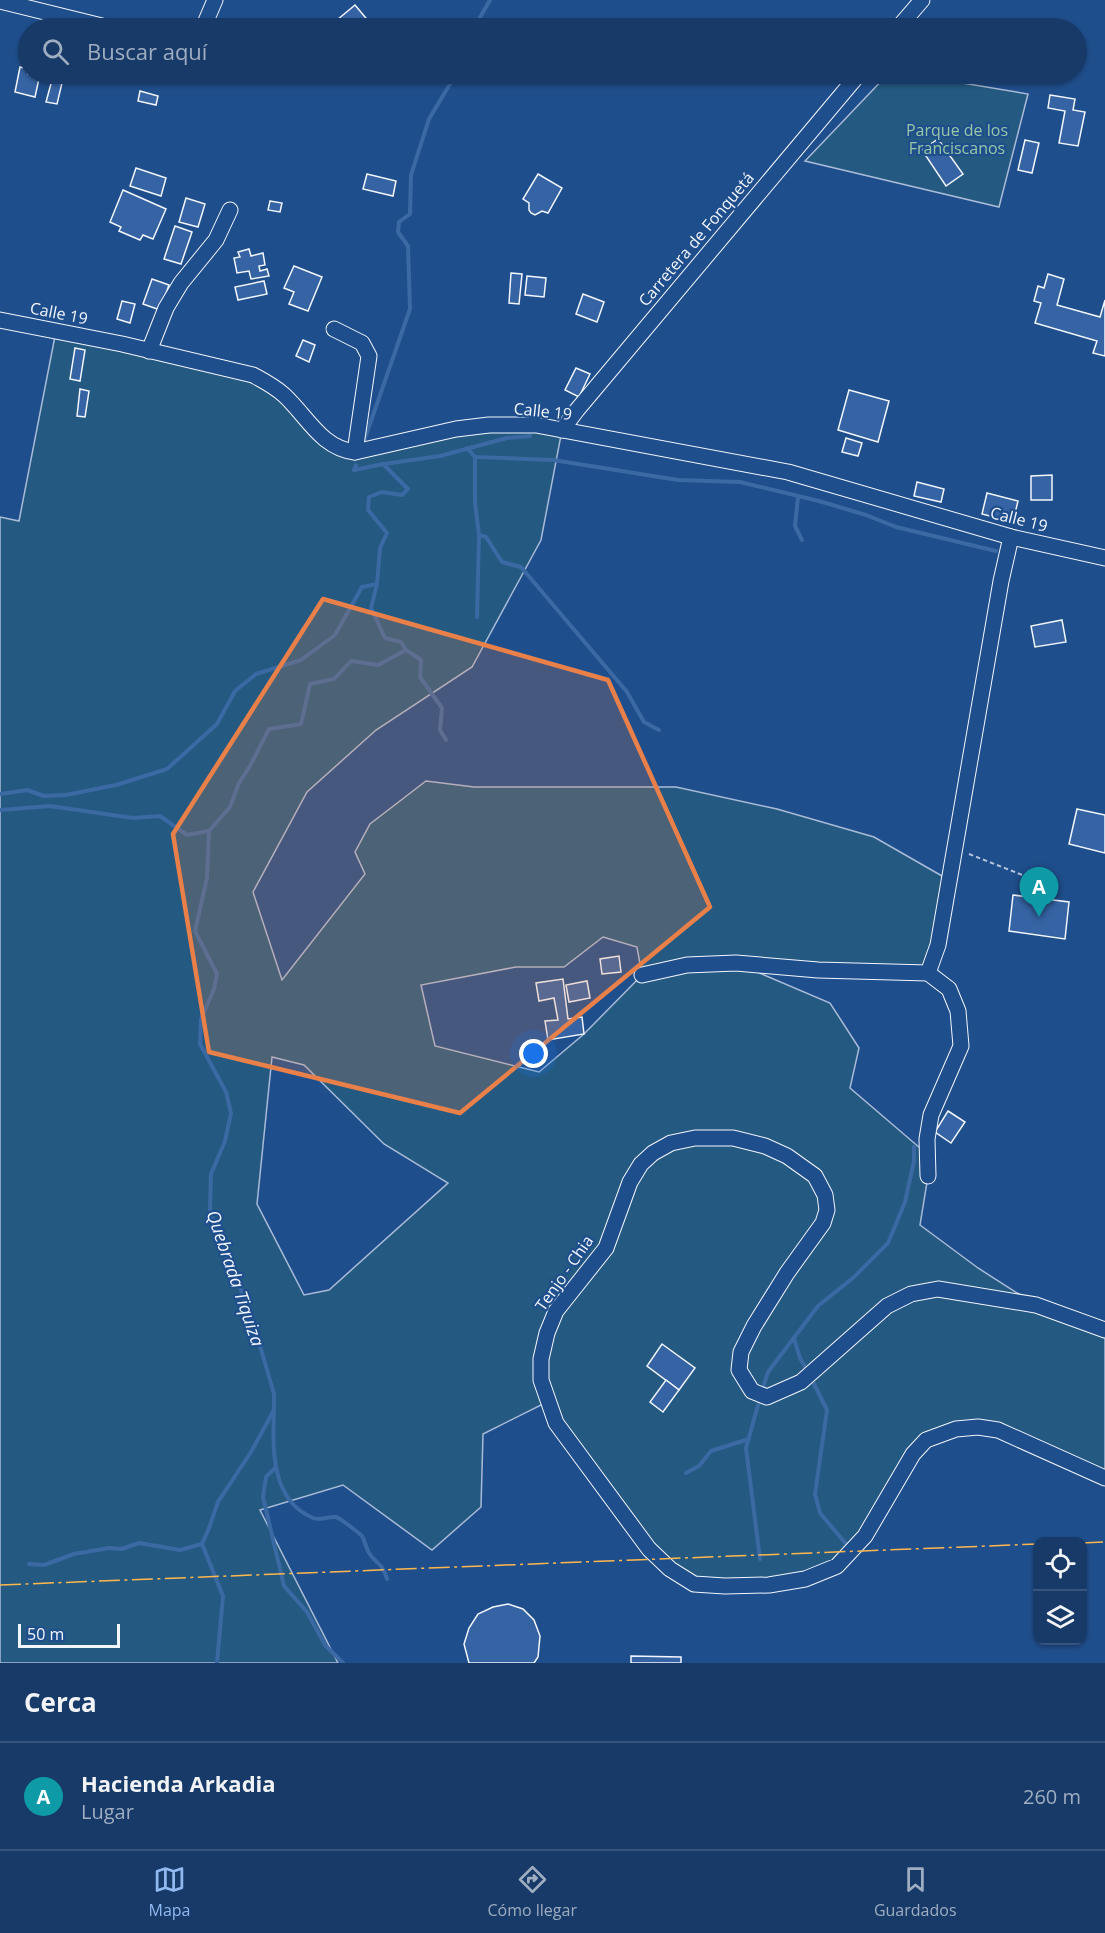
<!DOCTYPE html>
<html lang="es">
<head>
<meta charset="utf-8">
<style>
	:root { --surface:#173a69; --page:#20416f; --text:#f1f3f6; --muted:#9eadc0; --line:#36547d; --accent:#90b9f0 }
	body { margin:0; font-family:"Open Sans",sans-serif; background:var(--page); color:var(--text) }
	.controls { position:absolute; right:18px; bottom:18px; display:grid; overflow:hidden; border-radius:12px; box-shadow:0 2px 4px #0004 }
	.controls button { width:54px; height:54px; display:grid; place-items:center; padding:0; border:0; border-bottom:2px solid var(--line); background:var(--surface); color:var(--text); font:30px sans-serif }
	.scale { position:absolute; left:18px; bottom:15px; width:102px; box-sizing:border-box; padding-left:6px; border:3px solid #f2f6ff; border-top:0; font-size:16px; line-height:21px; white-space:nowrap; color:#f2f6ff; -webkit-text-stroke:4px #1f4e8c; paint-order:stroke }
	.you { position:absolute; left:534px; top:1054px; width:21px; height:21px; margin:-15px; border:4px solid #fff; border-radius:50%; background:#1a73e8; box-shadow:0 0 0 9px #1a73e833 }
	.badge { display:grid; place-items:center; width:39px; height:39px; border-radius:50%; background:var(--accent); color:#fff; font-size:20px; font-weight:700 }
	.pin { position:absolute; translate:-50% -50px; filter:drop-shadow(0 2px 3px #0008) }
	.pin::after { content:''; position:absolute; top:32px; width:21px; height:18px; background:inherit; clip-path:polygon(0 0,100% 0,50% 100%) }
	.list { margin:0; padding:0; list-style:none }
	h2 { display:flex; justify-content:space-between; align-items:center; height:78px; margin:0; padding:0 24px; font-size:26px }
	h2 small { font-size:20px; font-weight:400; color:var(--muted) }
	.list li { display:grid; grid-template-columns:39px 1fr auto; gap:18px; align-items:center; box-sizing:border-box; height:108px; padding:0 24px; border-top:2px solid var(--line) }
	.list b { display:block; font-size:22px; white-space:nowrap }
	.list p { margin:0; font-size:20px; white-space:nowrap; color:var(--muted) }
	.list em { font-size:20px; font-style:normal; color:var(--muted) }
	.icon { flex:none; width:33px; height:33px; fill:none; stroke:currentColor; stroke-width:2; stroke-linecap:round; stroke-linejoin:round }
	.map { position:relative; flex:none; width:1105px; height:1663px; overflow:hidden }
	.search { position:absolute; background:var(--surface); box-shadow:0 2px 4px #0004; left:18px; right:18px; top:18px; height:66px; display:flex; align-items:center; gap:15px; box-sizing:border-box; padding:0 21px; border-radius:33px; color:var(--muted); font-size:22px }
	.sheet { height:186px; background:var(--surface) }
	nav { display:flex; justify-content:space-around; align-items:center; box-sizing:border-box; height:84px; border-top:2px solid var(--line); background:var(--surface); font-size:16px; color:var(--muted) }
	nav a { display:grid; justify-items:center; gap:3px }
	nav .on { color:var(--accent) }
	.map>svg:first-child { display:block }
	.green { fill:#245a82; stroke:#a8bbd7; stroke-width:1.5; fill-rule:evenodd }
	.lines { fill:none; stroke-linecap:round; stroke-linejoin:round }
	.stream { stroke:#3b69a3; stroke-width:4 }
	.building { fill:#3563a3; stroke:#f2f6ff; stroke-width:1.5 }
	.minor-casing { stroke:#f2f6ff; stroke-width:17 }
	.path { stroke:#b3c4dc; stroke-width:2; stroke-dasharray:4.5 3; stroke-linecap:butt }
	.minor { stroke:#1f4e8c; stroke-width:15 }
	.power { stroke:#ffb74d; stroke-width:1.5; stroke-dasharray:21 4.5 3 4.5; stroke-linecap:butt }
	.marked { fill:#ea8049; fill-opacity:0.2; stroke:#ea8049; stroke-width:4.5; stroke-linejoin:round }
	.labels { text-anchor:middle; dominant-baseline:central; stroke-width:4.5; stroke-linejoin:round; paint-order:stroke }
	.park-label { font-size:16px; fill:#97c8a6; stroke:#1f4e8c }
	.street-label { font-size:16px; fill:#f2f6ff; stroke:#1f4e8c }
	.water-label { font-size:18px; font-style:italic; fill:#f2f6ff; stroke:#1f4e8c }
</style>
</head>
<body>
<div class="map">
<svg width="1105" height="1663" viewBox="0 0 1105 1663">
	<rect width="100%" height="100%" fill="#1f4e8c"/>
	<g class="green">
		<path d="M888,74H908L1028,94L999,207L805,161Z"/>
		<path d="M56,331L253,375L344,450L456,429L562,430L541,540L472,667L376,730L307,792L253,892L282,980L365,874L355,852L370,824L426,781L474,787H676L777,809L874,837L949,880L928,973L738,964L830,1003L859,1048L850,1088L927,1154L928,1176L920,1225L978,1268L1036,1305L1105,1330V1478L998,1430L926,1440L837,1566L725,1586L670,1569L547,1402L483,1434L481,1507L432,1550L343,1485L260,1510L338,1663H0V517L19,521ZM603,937L637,947L642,975L584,1034L539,1072L435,1046L421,985L516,967H564ZM272,1057L304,1065L384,1144L448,1183L329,1290L304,1295L257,1204Z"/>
	</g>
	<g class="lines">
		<g class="stream">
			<path d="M474,28L490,0"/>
			<path d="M364,441L410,309L408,246L398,232L399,222L410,214L411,175L429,119L456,74"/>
			<path d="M467,448L475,457V503L479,535L486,537L502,562L521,567L627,692L644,722L659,730"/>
			<path d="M475,457L553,460L678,480L740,482L819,501L866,515L896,527L996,551"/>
			<path d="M384,464L440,456L507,438L530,436"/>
			<path d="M798,497L795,526L802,540"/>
			<path d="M477,617L479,535"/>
			<path d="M406,650L421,660L420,677L442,708L440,730L446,740"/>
			<path d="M0,794L27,790L44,796L66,795L116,785L167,769L217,724L235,691L256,674L301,660L335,635L362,587L377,584"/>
			<path d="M0,810L50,806L133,818L160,816L187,835L209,831"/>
			<path d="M794,1338L800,1358L808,1372"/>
			<path d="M811,1378L827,1410L815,1494L820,1513L847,1545"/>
			<path d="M762,1391L768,1372L818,1306L854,1277L888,1243L905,1202L914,1161V1147"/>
			<path d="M274,1413C272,1451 272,1501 313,1518C320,1521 328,1516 336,1517C340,1518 359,1533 362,1536C365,1541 366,1548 369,1553C377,1565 382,1562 387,1579"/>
			<path d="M276,1467L266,1477L263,1497L284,1586L307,1612L325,1645L343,1663"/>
			<path d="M686,1473L699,1466L711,1451L749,1439"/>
			<path d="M760,1559L746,1448L760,1398"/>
			<path d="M29,1564L44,1565L74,1554L109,1548L122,1549L139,1543L180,1550L202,1544"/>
			<path d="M217,1663L223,1596L202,1544L209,1528L218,1502L251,1452L274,1410V1394L250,1311L216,1232L210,1210L211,1174L225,1141L231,1113L226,1092L200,1044L201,1019L214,989L217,974L195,931L207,878L209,831L230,807L239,783L250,766L269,729L301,724L310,684L334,679L351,661L378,665L406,650L401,642L385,638L371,608L377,584L380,548L387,533L368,510L369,497L382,492L402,495L408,489L383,464L354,470L356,465"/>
		</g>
	</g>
	<g class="building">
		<path d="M355,5L370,23L364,28H335L331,25Z"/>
		<path d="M20,67L28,69V74H40L35,97L15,92Z"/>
		<path d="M52,80L62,83L57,104L46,102Z"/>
		<path d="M140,91L158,96L156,105L138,101Z"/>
		<path d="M1050,95L1075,99L1073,110L1085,112L1078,146L1059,143L1065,111L1048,108Z"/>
		<path d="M938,139L963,174L946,186L922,150Z"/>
		<path d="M1025,140L1039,143L1032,173L1018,170Z"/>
		<path d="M136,168L166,178L161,196L130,186Z"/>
		<path d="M367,174L396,181L393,196L363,189Z"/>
		<path d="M538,174L562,188L548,213L542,211L535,215L531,213L529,210V203L523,199Z"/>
		<path d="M123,190L166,209L153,239L143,235L140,240L119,231L121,227L110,222Z"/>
		<path d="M186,198L205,204L198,227L179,222Z"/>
		<path d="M270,201L282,203L280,212L268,210Z"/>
		<path d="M175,226L192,232L181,264L164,259Z"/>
		<path d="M249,249L251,256L263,253L265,265L259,266L260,271L267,269L269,276L251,279L249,271L237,273L234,258L240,257L238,252Z"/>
		<path d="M294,266L322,277L308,311L289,304L294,292L284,288Z"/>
		<path d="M511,273L522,274L519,304L509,303Z"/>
		<path d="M1048,274L1064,279L1057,305L1100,317L1105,300V356L1093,353L1097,341L1035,323L1041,303L1034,301L1038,286L1044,288Z"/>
		<path d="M527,276L546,278L544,297L525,295Z"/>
		<path d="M152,279L169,285L160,310L143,304Z"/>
		<path d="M264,281L267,294L238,300L235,287Z"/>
		<path d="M583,294L604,302L597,322L576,314Z"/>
		<path d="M122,301L135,304L130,323L117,319Z"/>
		<path d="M303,340L315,345L309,362L296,356Z"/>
		<path d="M75,348L85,350L80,381L70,379Z"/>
		<path d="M576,368L590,374L579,397L565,390Z"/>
		<path d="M80,389L89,391L85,417L77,416Z"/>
		<path d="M849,390L889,401L878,442L838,430Z"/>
		<path d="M846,438L862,443L858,456L842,452Z"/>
		<path d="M1052,475V500H1031V476Z"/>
		<path d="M917,482L944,489L941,502L914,496Z"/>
		<path d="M987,493L1018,501L1013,522L982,514Z"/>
		<path d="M1062,620L1066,642L1035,647L1031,626Z"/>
		<path d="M1077,809L1105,815V853L1069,844Z"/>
		<path d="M1013,895L1069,902L1065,939L1009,931Z"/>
		<path d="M619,956L621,972L602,974L600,959Z"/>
		<path d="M563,979L568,1019L582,1017L584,1034L548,1040L545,1021L558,1020L554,998L539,1001L536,983Z"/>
		<path d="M587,981L590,998L569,1002L566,985Z"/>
		<path d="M948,1111L965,1122L951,1143L935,1132Z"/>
		<path d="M662,1344L695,1368L679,1390L647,1366Z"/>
		<path d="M666,1380L679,1390L663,1412L650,1402Z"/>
		<path d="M508,1604L523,1609L534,1620L540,1636L538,1657L534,1663H469L464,1644L469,1628L478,1614L493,1607Z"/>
		<path d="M631,1656L681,1657V1663H631Z"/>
	</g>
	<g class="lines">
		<g class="minor-casing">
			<g id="minor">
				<path d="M0,1L110,28"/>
				<path d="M203,28L215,0"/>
				<path d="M898,28L922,0"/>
				<path d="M0,320L122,344L253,375C264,381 274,386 284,395C307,416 321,448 355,452L456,429L489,425H536L788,472L1011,537L1105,558"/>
				<path d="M334,329L362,343L369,356L355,452"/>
				<path d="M149,351L166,308L181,283L216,240L230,210"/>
				<path d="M562,430L577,410L859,74"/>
				<path d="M928,973L938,945L1001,581L1011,537"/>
				<path d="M642,975L687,965L736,963L818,970L928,973L949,989L958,1011L961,1046L931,1115L927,1139L928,1176"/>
				<path d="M1105,1330L1036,1305L938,1289L911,1294L887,1306L801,1382L767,1397L752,1391L739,1370L741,1352L754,1326L787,1273L823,1223L827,1210L825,1195L815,1176L787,1156L765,1146L733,1138H695L671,1143L653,1153L641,1164L630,1182L606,1248L556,1311L547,1333L541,1359V1380L556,1423L649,1549L670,1569L694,1584L725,1586L769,1585L805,1579L837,1566L865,1536L913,1454L926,1440L956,1429L978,1427L998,1430L1105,1478"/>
			</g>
		</g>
		<path class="path" d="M969,854L1025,876"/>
		<use href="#minor" class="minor"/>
		<g class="power">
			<path d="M1082,1543L1105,1542"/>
			<path d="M0,1585L1038,1544"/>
		</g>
	</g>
	<path class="marked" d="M323,599L608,680L710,907L460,1113L209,1052L173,834Z"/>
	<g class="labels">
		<g class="park-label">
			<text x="957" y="130">Parque de los<tspan x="957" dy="18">Franciscanos</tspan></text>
		</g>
		<g class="street-label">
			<text transform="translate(696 239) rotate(-50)">Carretera de Fonquetá</text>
			<text transform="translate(59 313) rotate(11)">Calle 19</text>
			<text transform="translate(543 411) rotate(6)">Calle 19</text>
			<text transform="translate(1019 519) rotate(14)">Calle 19</text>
			<text transform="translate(564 1273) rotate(-55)">Tenjo - Chia</text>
		</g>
		<g class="water-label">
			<text transform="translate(236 1278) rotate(71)">Quebrada Tiquiza</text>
		</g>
	</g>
</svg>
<div class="controls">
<button><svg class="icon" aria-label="locate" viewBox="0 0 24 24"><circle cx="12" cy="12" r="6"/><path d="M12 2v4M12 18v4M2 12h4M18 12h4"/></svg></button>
<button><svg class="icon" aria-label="layers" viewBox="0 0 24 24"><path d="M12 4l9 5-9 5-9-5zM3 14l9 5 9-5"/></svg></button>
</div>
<div class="scale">50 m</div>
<div class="you"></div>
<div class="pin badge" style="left:1039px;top:917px;background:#0f9aa8">A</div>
<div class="search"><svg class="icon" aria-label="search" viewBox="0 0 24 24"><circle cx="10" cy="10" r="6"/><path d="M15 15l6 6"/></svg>Buscar aquí</div>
</div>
<section class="sheet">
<h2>Cerca<small></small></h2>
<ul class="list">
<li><span class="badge" style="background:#0f9aa8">A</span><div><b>Hacienda Arkadia</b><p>Lugar</p></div><em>260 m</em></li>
</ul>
</section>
<nav>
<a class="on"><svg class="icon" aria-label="map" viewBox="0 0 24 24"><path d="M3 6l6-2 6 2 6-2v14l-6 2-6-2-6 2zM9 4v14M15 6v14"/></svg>Mapa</a>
<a><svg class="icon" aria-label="directions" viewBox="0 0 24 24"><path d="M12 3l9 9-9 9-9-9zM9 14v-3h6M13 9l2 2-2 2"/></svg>Cómo llegar</a>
<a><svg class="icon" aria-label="saved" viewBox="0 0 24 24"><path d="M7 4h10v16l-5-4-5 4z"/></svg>Guardados</a>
</nav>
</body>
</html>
